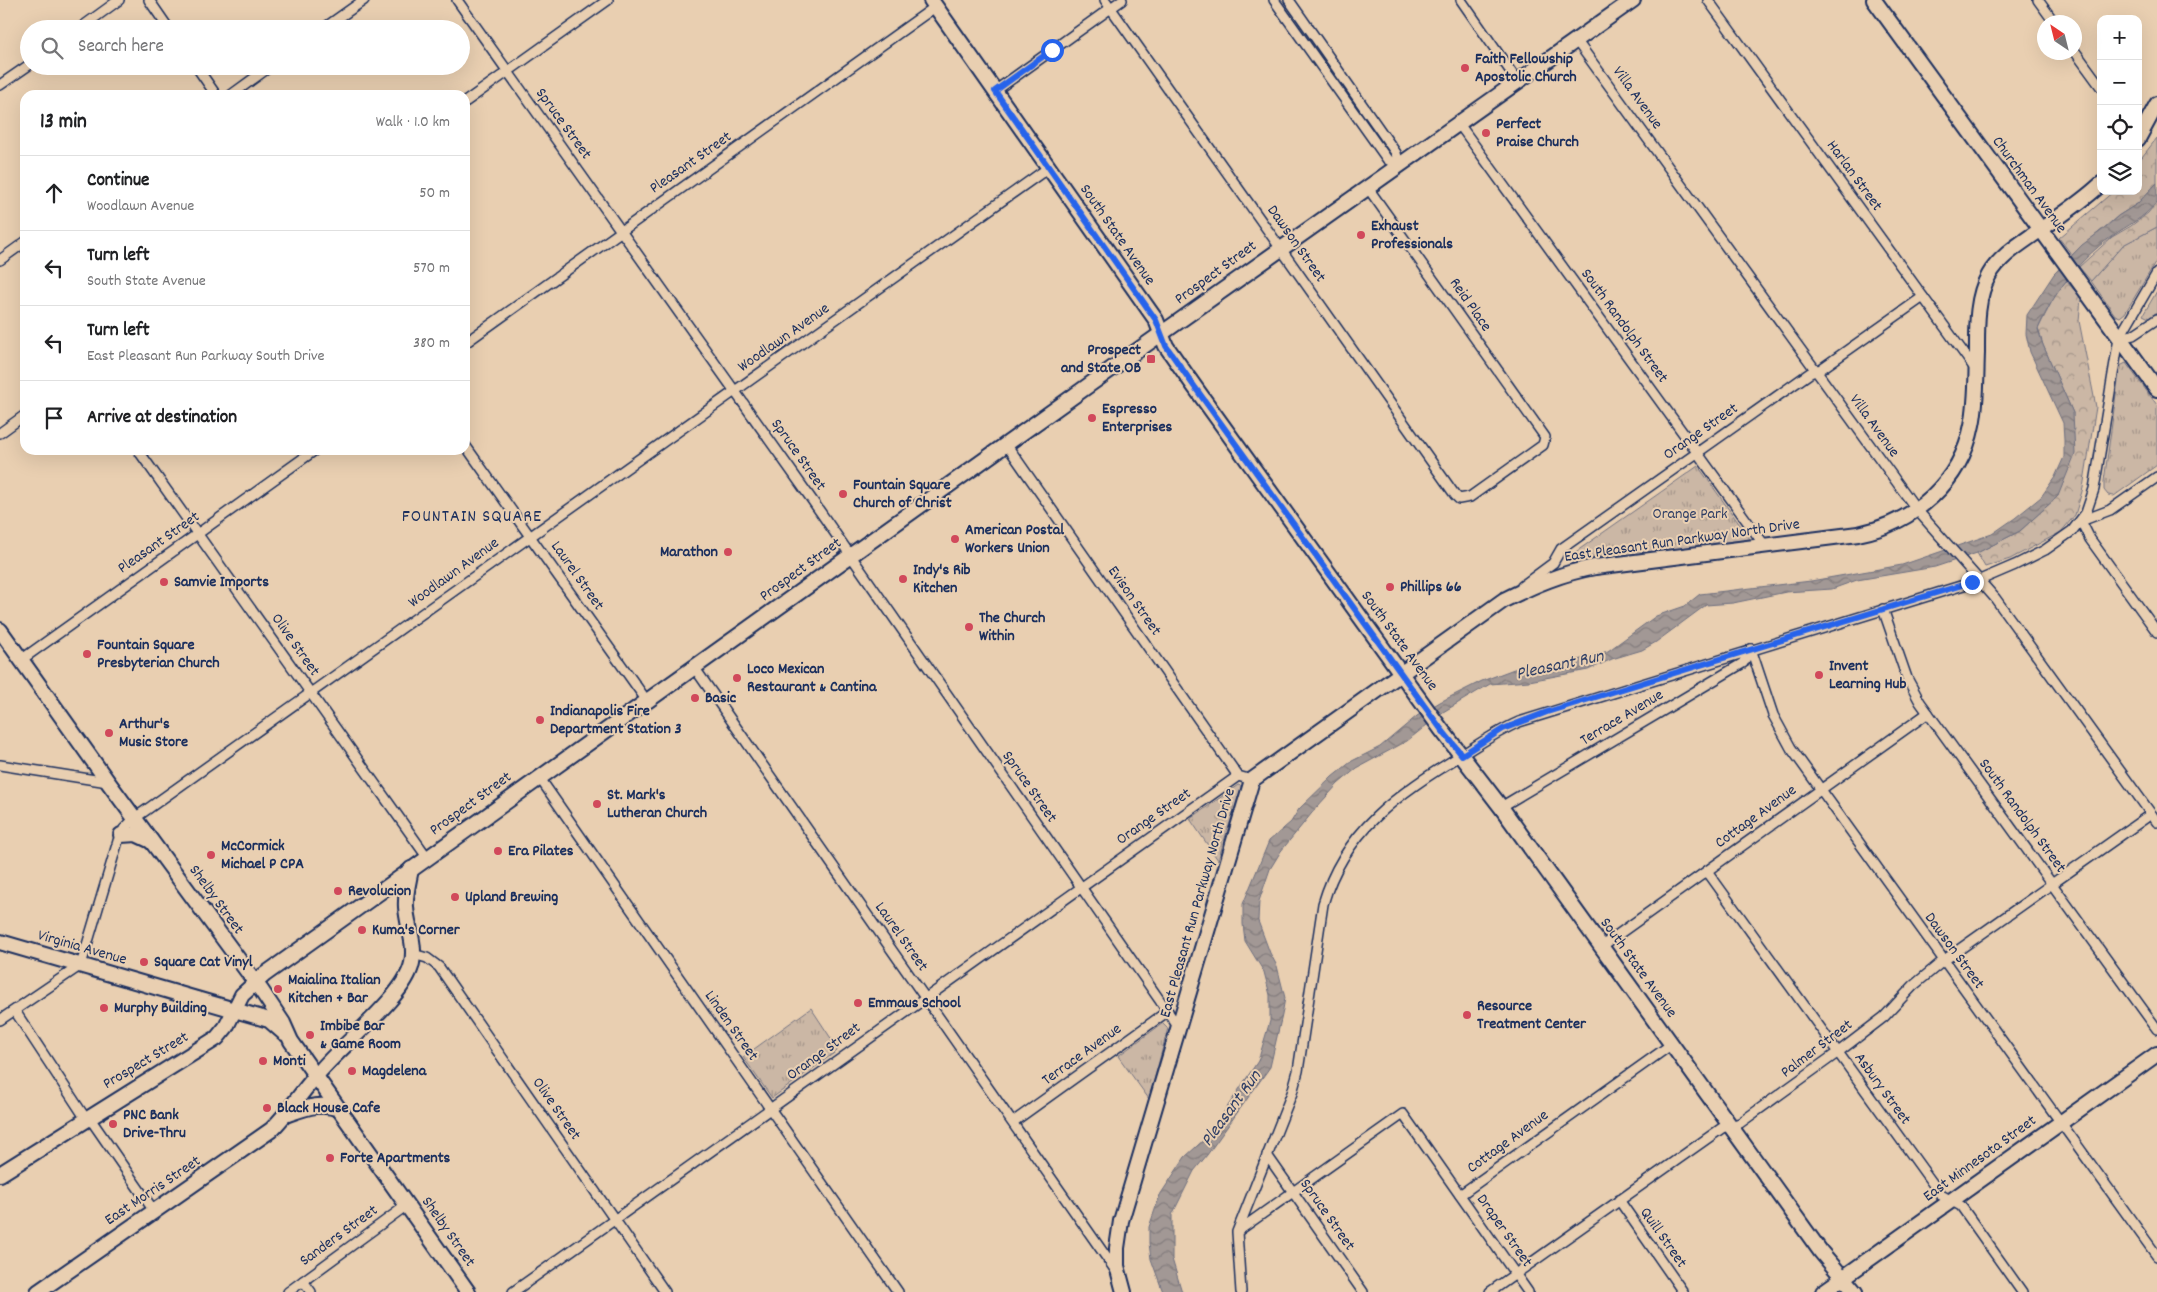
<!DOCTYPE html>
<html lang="en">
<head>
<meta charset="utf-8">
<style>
	:root { --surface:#fff; --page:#f6f6f6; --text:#202124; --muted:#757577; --line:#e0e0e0 }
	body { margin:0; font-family:Dekko,sans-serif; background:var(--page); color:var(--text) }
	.controls { position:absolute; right:15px; top:15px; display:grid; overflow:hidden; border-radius:10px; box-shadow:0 5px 20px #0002 }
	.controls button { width:45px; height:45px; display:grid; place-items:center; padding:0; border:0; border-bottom:1px solid var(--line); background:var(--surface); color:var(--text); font:25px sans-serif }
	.compass { position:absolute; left:2037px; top:15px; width:45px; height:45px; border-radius:50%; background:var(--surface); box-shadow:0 5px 20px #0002; rotate:325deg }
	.stop { position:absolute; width:15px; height:15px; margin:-11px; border:4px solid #2563eb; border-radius:50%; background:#fff }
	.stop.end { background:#2563eb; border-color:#fff; box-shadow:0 1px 5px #0008 }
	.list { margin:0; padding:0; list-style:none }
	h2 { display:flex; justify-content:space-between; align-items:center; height:65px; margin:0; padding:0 20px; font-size:21px }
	h2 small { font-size:16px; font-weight:400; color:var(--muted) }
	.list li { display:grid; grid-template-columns:32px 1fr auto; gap:15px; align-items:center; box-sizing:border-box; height:75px; padding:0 20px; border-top:1px solid var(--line) }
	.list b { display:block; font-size:19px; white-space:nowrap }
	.list p { margin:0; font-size:16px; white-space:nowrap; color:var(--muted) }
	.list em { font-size:16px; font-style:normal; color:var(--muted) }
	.icon { flex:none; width:28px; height:28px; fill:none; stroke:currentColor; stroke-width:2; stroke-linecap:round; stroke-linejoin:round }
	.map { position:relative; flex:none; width:2157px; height:1292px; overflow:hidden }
	.search { position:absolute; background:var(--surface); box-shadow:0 5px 20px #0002; left:20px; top:20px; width:450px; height:55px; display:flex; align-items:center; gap:12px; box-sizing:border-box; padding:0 18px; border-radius:28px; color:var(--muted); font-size:19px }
	.panel { position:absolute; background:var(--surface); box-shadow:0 5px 20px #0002; left:20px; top:90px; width:450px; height:365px; border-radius:15px }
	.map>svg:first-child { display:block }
	.grass { fill:url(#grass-tufts); stroke:#737382 }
	.forest { fill:url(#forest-crowns); stroke:#737382 }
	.water { fill:url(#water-waves); stroke:#6c6e7f }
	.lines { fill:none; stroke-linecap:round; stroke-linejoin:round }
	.street-casing { stroke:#1b2f5e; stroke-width:12 }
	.secondary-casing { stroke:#1b2f5e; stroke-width:18 }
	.street { stroke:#e9cfb1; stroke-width:9 }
	.secondary { stroke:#e9cfb1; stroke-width:14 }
	.route { stroke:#2563eb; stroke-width:6 }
	.poi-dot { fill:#d1495b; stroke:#e9cfb1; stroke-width:2 }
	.labels { text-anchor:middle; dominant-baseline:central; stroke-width:4; stroke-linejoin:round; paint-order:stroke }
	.poi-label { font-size:16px; font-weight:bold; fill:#1b2f5e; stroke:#e9cfb1; text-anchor:start }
	.street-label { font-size:16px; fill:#1b2f5e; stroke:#e9cfb1 }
	.park-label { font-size:16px; fill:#2d3d65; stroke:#e9cfb1 }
	.neighbourhood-label { font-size:18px; letter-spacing:1px; fill:#1b2f5e; stroke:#e9cfb1 }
	.water-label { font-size:18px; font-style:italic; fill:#2f3f66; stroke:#e9cfb1 }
</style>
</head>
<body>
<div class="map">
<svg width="2157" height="1292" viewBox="0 0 2157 1292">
	<defs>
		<pattern id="grass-tufts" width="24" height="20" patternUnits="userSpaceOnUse" patternTransform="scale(1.25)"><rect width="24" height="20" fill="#cbb7a5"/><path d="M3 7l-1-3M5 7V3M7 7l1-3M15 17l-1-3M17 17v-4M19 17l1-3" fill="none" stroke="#a4958a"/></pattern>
		<pattern id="forest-crowns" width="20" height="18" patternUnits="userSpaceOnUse" patternTransform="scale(1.25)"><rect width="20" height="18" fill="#cbb7a5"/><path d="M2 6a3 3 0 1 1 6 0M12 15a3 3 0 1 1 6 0" fill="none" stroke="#a4958a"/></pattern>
		<pattern id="water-waves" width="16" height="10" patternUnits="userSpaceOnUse" patternTransform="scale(1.25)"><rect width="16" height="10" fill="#a29895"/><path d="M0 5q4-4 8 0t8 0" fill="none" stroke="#837c7d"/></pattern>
	</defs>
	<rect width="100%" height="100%" fill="#e9cfb1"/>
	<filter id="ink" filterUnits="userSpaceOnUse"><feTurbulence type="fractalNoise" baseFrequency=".02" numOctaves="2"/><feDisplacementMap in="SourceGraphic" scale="10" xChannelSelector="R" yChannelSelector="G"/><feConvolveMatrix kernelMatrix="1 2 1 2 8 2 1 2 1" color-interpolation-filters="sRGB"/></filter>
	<g filter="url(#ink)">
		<g class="grass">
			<path d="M2157,227V260L2125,313L2120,317L2115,315L2091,281L2123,245Z"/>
			<path d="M2157,291V312L2149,318L2143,315Z"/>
			<path d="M2126,363L2157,405V465L2114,496L2108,495L2104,490V481L2120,366Z"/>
			<path d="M1698,466L1750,539L1571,563L1567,558Z"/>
			<path d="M1238,785L1241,786V788L1218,860L1190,819Z"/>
			<path d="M811,1008L836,1046L837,1051L772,1098L743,1057Z"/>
			<path d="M1163,1023L1168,1028L1149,1099L1118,1056Z"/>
		</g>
		<g class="forest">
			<path d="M2157,138V183L2137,204L2118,216L2072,255L2059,238L2114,191H2138V162Z"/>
			<path d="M2157,202V227L2123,245L2091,281L2079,267L2112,237L2131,226L2148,213Z"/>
			<path d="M2066,281L2081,297L2079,321L2096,407L2083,488L2075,515L2061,532L2010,559L1985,567L1977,553L2020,531L2058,496L2073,413L2043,345L2038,329L2054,297Z"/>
		</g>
		<path class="water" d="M2157,183V202C2142,220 2129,224 2111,237C2080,259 2053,293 2038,329L2043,345L2073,413L2075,454L2058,496L2020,531L1977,553L1935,567L1857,580L1832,589L1786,592L1733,603L1706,605L1656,642L1642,650L1612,659L1588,670L1529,681L1490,684L1443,712L1407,741L1357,768L1338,784L1316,808L1281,851L1270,869L1259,901L1258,921L1270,953L1277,966L1285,998L1282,1015L1270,1067L1207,1155L1194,1171L1172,1215V1259L1182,1292H1163L1151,1259L1149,1243V1227L1160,1195L1185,1157L1208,1136L1258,1061L1270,1021V995L1264,972L1245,941L1243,924V904L1269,841L1291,822L1299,809L1332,777L1352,761L1380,747L1417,716L1440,702L1482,681L1514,669L1561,665L1608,651L1656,616L1685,606L1700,594L1811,581L1902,565L1992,534L2015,518L2041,497L2055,477L2064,457V440L2063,423L2030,352L2026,334L2027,315L2054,274L2082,245L2105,228L2118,216L2137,204Z"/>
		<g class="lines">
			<g class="street-casing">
				<g id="street">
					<path d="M149,0L169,29"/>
					<path d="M457,0L812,500L1179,1028"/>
					<path d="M1105,0L1455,495L1459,499L1470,497L1543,445L1545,437L1368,188"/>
					<path d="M1274,0L1387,159L1399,166"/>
					<path d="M1289,0L1396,153L1399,166"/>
					<path d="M1461,0L1518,82"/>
					<path d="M1708,0L1976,370"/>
					<path d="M2038,0L2054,22"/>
					<path d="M79,29L119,0"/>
					<path d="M323,29L364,0"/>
					<path d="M1576,40L1917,510L1995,598L2157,822"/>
					<path d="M2074,50L2101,87"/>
					<path d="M196,66L216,95"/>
					<path d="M0,85L29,65"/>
					<path d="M995,91L1122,0"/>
					<path d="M231,95L271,66"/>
					<path d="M465,102L608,0"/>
					<path d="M1459,124L1765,546"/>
					<path d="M0,260L25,242"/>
					<path d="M2119,338L2133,335L2157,319"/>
					<path d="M465,343L935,7"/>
					<path d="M0,433L25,415"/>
					<path d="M1006,444L1238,776"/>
					<path d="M465,445L647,701"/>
					<path d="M138,450L427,857"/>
					<path d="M2081,521L2090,539L2157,632"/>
					<path d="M2081,521L2110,510L2157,477"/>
					<path d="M1522,586L1553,563L1561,549L1810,373L1821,369L1923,297"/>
					<path d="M1883,609L1907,678L1920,702L2157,1029"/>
					<path d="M1751,649L1773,715L1791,748L2157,1256"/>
					<path d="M21,660L315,450"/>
					<path d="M694,667L1116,1271"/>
					<path d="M0,765L108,782"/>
					<path d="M539,777L898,1292"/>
					<path d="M1501,807L1743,663L1751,649"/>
					<path d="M1707,871L1941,1195L1961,1206L2022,1292"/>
					<path d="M1602,946L1928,713"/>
					<path d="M413,954L427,958L439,967L665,1292"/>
					<path d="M15,1011L86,1119"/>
					<path d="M0,1020L81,965L118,841L124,829L135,818L1048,168"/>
					<path d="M89,1117L154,1211"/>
					<path d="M1013,1122L1168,1011"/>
					<path d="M1267,1155L1363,1292"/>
					<path d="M1460,1195L1672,1044"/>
					<path d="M1619,1200L1683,1292"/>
					<path d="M1238,1231L1403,1114L1528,1292"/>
					<path d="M303,1281L311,1292"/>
					<path d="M288,1292L407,1205"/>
					<path d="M513,1292L1238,776L1252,780"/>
					<path d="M1241,1292L1237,1232L1292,1093L1298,1071L1323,904C1344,831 1398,794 1460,756C1479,744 1498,731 1519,722L1980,580L2015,565L2045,550L2072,531L2086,513L2094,489L2119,338L2157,273"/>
					<path d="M1490,1292L1722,1128L1740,1123L1837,1053L1884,1017L1913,986L1943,961L2151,814"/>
				</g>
			</g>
			<g class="secondary-casing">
				<g id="secondary">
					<path d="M931,0L1156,320L1166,346L1194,386L1441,729L1501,807L1821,1252L1855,1292"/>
					<path d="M1874,0L2157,389"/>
					<path d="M2138,139L2157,104"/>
					<path d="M0,630L108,782L261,990L283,1023L291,1041L468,1292"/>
					<path d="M121,835L136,834L151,841"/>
					<path d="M0,942L269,1020L284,1033"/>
					<path d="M285,1115C305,1108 321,1101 341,1110"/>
					<path d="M0,1174L217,1038L226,1027L242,995L264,975L1117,365L1633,0"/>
					<path d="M38,1292L271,1130C290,1111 304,1088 322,1069C345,1042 406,995 412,963C416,943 407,926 406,907C405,894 409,881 411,869"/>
					<path d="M1124,1292L1117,1266V1248L1121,1221L1252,780L1504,600C1534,585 1562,573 1595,567L1858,534C1914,523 1961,482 1972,425C1977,402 1976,377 1977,353C1977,328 1976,297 1989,275C2000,256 2020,244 2037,232C2059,217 2082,202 2101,184"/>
					<path d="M1823,1292L2157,1054"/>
				</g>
			</g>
			<use href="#street" class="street"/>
			<use href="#secondary" class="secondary"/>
		</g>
	</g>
	<g class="lines" filter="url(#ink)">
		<path class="route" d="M1052,50L995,91L1156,320L1166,346L1194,386L1441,729L1462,755L1503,729L1547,712L1972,582"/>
	</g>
	<g class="poi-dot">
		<circle cx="1465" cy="68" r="5"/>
		<circle cx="1486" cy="133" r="5"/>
		<circle cx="1361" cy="235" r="5"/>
		<rect x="1146" y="354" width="10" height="10" rx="2.5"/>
		<circle cx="1092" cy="418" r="5"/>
		<circle cx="843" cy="494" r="5"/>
		<circle cx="955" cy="539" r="5"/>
		<circle cx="728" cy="552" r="5"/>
		<circle cx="903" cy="579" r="5"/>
		<circle cx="164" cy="582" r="5"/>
		<circle cx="1390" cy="587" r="5"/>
		<circle cx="969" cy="627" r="5"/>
		<circle cx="87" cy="654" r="5"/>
		<circle cx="1819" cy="675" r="5"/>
		<circle cx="737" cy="678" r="5"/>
		<circle cx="695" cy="698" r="5"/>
		<circle cx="540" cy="720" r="5"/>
		<circle cx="109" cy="733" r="5"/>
		<circle cx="597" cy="804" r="5"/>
		<circle cx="498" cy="851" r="5"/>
		<circle cx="211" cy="855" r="5"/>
		<circle cx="338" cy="891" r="5"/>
		<circle cx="455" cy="897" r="5"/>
		<circle cx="362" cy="930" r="5"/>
		<circle cx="144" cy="962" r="5"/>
		<circle cx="278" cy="989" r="5"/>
		<circle cx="858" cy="1003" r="5"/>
		<circle cx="104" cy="1008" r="5"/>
		<circle cx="1467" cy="1015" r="5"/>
		<circle cx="310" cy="1035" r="5"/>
		<circle cx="263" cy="1061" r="5"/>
		<circle cx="352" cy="1071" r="5"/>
		<circle cx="267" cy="1108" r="5"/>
		<circle cx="113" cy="1124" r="5"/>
		<circle cx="330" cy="1158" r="5"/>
	</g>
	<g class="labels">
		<g class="poi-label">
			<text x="1475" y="59">Faith Fellowship<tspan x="1475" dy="18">Apostolic Church</tspan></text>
			<text x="1496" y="124">Perfect<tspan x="1496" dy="18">Praise Church</tspan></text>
			<text x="1371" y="226">Exhaust<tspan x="1371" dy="18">Professionals</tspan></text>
			<text x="1141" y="350" text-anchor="end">Prospect<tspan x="1141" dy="18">and State OB</tspan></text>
			<text x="1102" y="409">Espresso<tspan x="1102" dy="18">Enterprises</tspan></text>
			<text x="853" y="485">Fountain Square<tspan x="853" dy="18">Church of Christ</tspan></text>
			<text x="965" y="530">American Postal<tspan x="965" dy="18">Workers Union</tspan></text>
			<text x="718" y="552" text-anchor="end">Marathon</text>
			<text x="913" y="570">Indy's Rib<tspan x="913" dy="18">Kitchen</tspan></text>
			<text x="174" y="582">Samvie Imports</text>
			<text x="1400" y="587">Phillips 66</text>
			<text x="979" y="618">The Church<tspan x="979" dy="18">Within</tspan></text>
			<text x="97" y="645">Fountain Square<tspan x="97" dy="18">Presbyterian Church</tspan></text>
			<text x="1829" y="666">Invent<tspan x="1829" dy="18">Learning Hub</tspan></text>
			<text x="747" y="669">Loco Mexican<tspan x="747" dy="18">Restaurant &amp; Cantina</tspan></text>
			<text x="705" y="698">Basic</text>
			<text x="550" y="711">Indianapolis Fire<tspan x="550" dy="18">Department Station 3</tspan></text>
			<text x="119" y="724">Arthur's<tspan x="119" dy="18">Music Store</tspan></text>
			<text x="607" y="795">St. Mark's<tspan x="607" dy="18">Lutheran Church</tspan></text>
			<text x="221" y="846">McCormick<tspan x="221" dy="18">Michael P CPA</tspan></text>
			<text x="508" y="851">Era Pilates</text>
			<text x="348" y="891">Revolucion</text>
			<text x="465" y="897">Upland Brewing</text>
			<text x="372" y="930">Kuma's Corner</text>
			<text x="154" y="962">Square Cat Vinyl</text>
			<text x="288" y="980">Maialina Italian<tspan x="288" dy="18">Kitchen + Bar</tspan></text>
			<text x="868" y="1003">Emmaus School</text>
			<text x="1477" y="1006">Resource<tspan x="1477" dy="18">Treatment Center</tspan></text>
			<text x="114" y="1008">Murphy Building</text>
			<text x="320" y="1026">Imbibe Bar<tspan x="320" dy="18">&amp; Game Room</tspan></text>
			<text x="273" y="1061">Monti</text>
			<text x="362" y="1071">Magdelena</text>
			<text x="277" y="1108">Black House Cafe</text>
			<text x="123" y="1115">PNC Bank<tspan x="123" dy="18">Drive-Thru</tspan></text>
			<text x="340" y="1158">Forte Apartments</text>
		</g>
		<g class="street-label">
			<text transform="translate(1637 98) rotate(54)">Villa Avenue</text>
			<text transform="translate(563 124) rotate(54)">Spruce Street</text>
			<text transform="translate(691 163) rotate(-35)">Pleasant Street</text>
			<text transform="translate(1854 176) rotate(54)">Harlan Street</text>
			<text transform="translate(2029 185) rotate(54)">Churchman Avenue</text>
			<text transform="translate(1117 235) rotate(55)">South State Avenue</text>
			<text transform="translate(1296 244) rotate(55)">Dawson Street</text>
			<text transform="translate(1216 273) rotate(-36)">Prospect Street</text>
			<text transform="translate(1470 305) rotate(55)">Reid Place</text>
			<text transform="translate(1624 326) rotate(54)">South Randolph Street</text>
			<text transform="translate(784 338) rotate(-35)">Woodlawn Avenue</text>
			<text transform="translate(1874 426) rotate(54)">Villa Avenue</text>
			<text transform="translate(1701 432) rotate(-35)">Orange Street</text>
			<text transform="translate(798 455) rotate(55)">Spruce Street</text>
			<text transform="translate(1682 541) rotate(-8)">East Pleasant Run Parkway North Drive</text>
			<text transform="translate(159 543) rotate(-35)">Pleasant Street</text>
			<text transform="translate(801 570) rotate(-36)">Prospect Street</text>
			<text transform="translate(454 573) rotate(-36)">Woodlawn Avenue</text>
			<text transform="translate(577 576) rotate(55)">Laurel Street</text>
			<text transform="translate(1134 601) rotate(55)">Evison Street</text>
			<text transform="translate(1399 641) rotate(54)">South State Avenue</text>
			<text transform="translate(295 645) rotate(55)">Olive Street</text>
			<text transform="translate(1622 718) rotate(-31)">Terrace Avenue</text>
			<text transform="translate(1029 787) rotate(55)">Spruce Street</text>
			<text transform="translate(471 804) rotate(-36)">Prospect Street</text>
			<text transform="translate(2022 816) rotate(54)">South Randolph Street</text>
			<text transform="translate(1154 817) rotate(-35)">Orange Street</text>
			<text transform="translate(1756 817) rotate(-36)">Cottage Avenue</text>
			<text transform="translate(216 900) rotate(54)">Shelby Street</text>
			<text transform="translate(1198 903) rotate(-74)">East Pleasant Run Parkway North Drive</text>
			<text transform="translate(901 937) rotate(55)">Laurel Street</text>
			<text transform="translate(82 948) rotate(16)">Virginia Avenue</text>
			<text transform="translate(1954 951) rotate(54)">Dawson Street</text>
			<text transform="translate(1638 968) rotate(54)">South State Avenue</text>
			<text transform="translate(731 1026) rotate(55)">Linden Street</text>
			<text transform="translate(1817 1049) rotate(-37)">Palmer Street</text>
			<text transform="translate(824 1052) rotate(-36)">Orange Street</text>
			<text transform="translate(1082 1055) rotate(-36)">Terrace Avenue</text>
			<text transform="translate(146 1061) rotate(-31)">Prospect Street</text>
			<text transform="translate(1882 1089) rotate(54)">Asbury Street</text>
			<text transform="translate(556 1109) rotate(55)">Olive Street</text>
			<text transform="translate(1508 1142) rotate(-36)">Cottage Avenue</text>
			<text transform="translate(1980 1159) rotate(-36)">East Minnesota Street</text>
			<text transform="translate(153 1191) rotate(-34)">East Morris Street</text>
			<text transform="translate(1327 1215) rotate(55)">Spruce Street</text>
			<text transform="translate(1504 1231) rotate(55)">Draper Street</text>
			<text transform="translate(448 1232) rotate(55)">Shelby Street</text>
			<text transform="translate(339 1236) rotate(-36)">Sanders Street</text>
			<text transform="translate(1663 1238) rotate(55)">Quill Street</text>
		</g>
		<g class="park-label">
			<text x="1690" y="514">Orange Park</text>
		</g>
		<g class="neighbourhood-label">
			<text x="472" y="517">FOUNTAIN SQUARE</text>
		</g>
		<g class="water-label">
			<text transform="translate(1560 666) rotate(-12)">Pleasant Run</text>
			<text transform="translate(1232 1109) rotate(-54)">Pleasant Run</text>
		</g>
	</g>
</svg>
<div class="controls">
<button>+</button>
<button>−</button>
<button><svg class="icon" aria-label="locate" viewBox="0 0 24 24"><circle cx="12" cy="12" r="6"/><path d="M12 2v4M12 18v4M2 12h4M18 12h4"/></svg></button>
<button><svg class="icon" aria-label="layers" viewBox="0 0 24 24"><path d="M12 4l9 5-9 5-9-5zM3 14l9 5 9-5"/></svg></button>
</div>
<svg class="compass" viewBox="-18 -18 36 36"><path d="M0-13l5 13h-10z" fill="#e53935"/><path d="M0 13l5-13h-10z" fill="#757577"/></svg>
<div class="stop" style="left:1052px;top:50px"></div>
<div class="stop end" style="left:1972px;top:582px"></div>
<div class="search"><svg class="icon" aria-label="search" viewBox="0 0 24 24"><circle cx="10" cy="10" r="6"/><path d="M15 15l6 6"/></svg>Search here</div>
<section class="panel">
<h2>13 min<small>Walk · 1.0 km</small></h2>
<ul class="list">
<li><svg class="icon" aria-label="ahead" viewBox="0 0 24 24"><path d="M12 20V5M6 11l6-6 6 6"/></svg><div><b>Continue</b><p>Woodlawn Avenue</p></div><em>50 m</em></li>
<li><svg class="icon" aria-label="left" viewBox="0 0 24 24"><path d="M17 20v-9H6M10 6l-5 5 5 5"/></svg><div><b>Turn left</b><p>South State Avenue</p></div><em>570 m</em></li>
<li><svg class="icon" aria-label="left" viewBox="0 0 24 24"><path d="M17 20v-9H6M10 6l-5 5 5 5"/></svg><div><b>Turn left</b><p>East Pleasant Run Parkway South Drive</p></div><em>380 m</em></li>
<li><svg class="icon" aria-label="arrive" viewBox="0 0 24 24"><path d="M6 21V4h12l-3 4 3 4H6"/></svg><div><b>Arrive at destination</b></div></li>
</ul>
</section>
</div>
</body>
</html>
